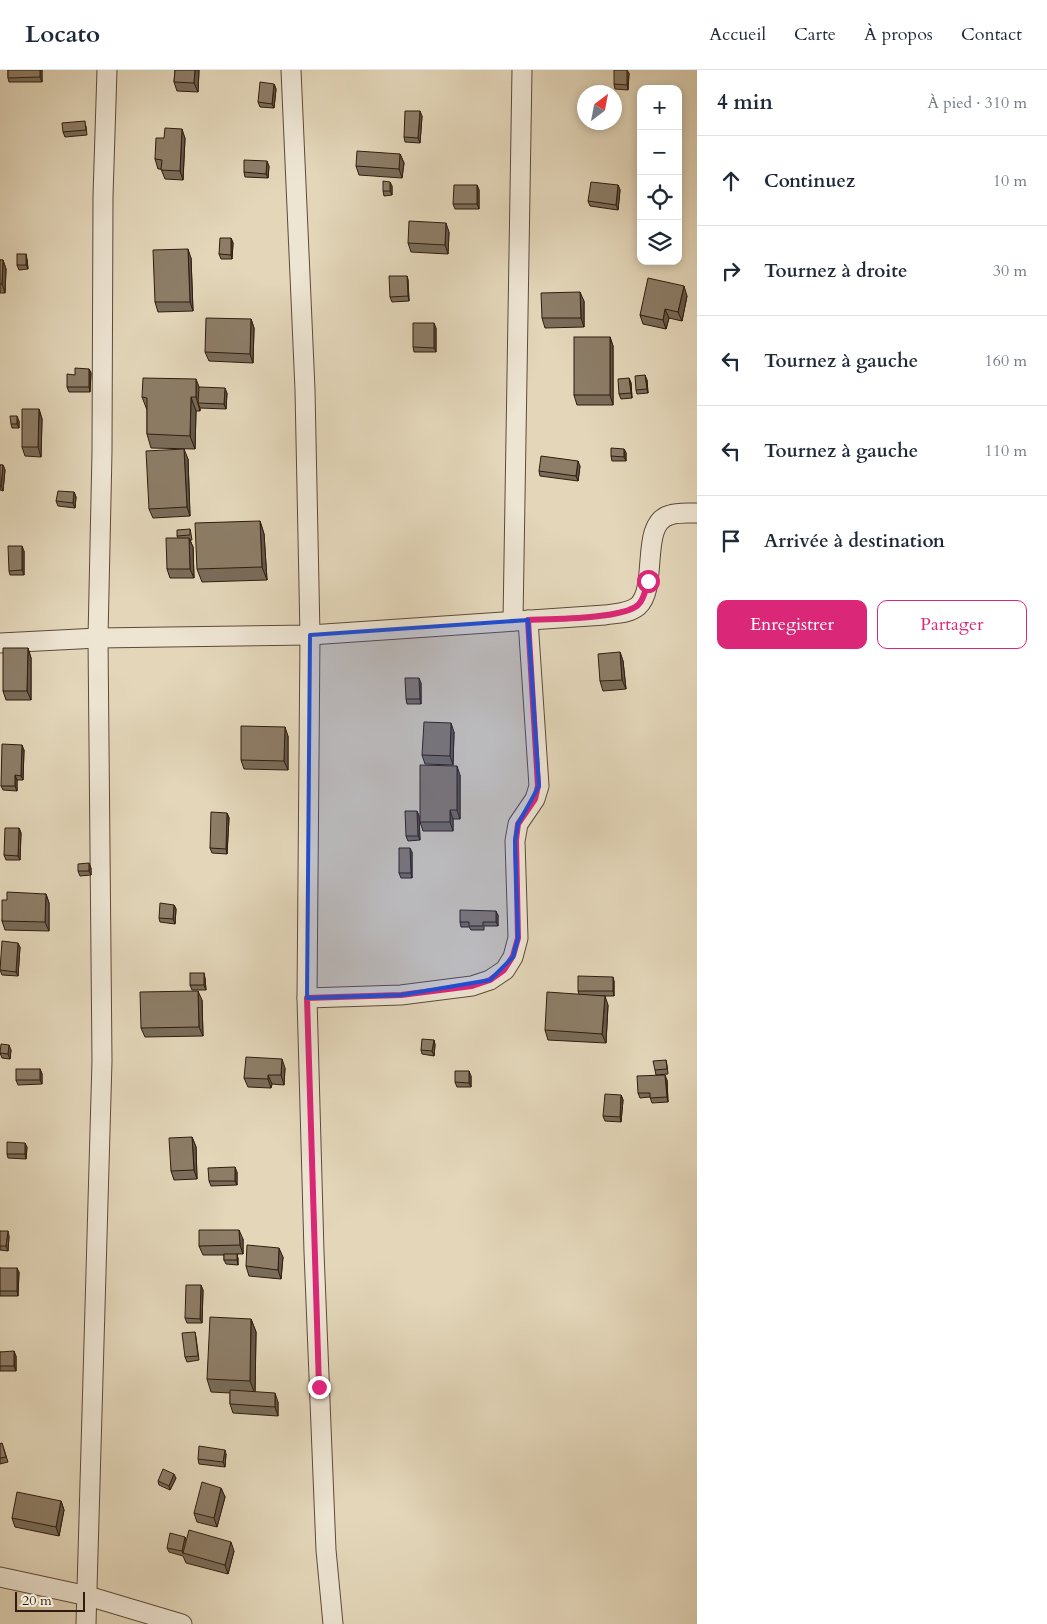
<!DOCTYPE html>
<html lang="fr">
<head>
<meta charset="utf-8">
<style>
	:root { --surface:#fff; --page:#f6f6f7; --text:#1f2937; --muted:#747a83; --line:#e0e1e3; --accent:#db2777 }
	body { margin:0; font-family:Cardo,serif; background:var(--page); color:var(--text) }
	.controls { position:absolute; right:15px; top:15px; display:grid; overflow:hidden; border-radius:10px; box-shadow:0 2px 8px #0003 }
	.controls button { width:45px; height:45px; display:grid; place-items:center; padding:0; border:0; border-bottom:1px solid var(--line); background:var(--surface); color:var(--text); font:25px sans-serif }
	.compass { position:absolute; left:577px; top:15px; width:45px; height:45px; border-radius:50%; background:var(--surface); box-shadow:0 2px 8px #0003; rotate:32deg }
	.scale { position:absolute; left:15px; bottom:12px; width:70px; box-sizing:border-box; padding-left:5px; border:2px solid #301c0e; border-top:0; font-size:14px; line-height:18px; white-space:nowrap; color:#301c0e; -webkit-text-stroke:4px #ede4d2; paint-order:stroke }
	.stop { position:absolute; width:15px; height:15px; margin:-11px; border:4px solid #db2777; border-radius:50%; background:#fff }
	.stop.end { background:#db2777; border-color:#fff; box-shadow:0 1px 5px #0008 }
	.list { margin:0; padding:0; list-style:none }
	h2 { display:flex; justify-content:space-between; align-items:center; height:65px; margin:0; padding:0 20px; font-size:21px }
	h2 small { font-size:16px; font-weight:400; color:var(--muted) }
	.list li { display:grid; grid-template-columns:32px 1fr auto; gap:15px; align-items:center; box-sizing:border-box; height:90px; padding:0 20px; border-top:1px solid var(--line) }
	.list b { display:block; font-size:19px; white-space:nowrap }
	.list em { font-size:16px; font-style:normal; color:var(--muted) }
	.actions { display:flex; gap:10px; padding:15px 20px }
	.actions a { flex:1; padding:11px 0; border:1px solid var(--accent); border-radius:10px; text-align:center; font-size:18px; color:var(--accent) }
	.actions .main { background:var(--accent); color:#fff }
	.icon { flex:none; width:28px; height:28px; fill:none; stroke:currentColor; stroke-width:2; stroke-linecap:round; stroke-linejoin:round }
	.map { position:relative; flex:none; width:697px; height:1554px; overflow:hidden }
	header { display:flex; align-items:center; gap:30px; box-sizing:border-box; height:70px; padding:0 25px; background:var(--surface); border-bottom:1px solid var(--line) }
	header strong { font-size:24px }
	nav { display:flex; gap:28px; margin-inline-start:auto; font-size:18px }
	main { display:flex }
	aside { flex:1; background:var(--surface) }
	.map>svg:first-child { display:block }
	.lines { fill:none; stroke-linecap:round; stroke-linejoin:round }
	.street-casing { stroke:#5d4a39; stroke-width:21 }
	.street { stroke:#ede4d2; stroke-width:19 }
	.wall { fill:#796c59; stroke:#301c0e }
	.shaded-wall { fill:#635848; stroke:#301c0e }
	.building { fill:#8d7d67; stroke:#301c0e }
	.route { stroke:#db2777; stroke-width:6 }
	.marked { fill:#1d4ed8; fill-opacity:0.2; stroke:#1d4ed8; stroke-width:4; stroke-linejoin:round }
</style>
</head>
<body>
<header>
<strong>Locato</strong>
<nav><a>Accueil</a><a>Carte</a><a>À propos</a><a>Contact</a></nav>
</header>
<main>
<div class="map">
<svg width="697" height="1554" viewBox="0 0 697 1554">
	<rect width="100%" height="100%" fill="#e3d6b9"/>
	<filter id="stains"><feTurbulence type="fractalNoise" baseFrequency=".004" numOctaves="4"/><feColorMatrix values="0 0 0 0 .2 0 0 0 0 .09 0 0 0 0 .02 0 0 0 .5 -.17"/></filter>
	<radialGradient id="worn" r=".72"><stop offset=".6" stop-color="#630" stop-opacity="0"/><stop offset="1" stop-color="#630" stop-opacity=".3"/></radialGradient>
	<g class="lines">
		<g class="street-casing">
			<g id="street">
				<path d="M291,0L305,320L310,565L307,928L314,1182L326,1480L333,1554"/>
				<path d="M513,551L522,0"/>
				<path d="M0,573L98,568L310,565L605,545C616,543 628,544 638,536C659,517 639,453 670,445C678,442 688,443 697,443"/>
				<path d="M307,928L401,925L472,916L490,910L505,900L513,887L518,868L515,771L518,754L535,729L539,716L528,550"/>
				<path d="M0,1507L88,1526L182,1554"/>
				<path d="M86,1554L102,991L98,568L102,382L103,126L107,0"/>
			</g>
		</g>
		<use href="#street" class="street"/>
	</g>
	<g class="wall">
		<path d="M8,0H42V12H9L8,8Z"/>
		<path d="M175,0H199L198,22L177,21L174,12Z"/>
		<path d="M629,3L628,20L615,19L614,14Z"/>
		<path d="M274,14L276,19L274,38L260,37L258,32Z"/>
		<path d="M422,46L420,73L405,72L404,67Z"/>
		<path d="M86,56L87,65L65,67L63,62Z"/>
		<path d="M164,68H185L183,110L165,109L161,99H158L155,89Z"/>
		<path d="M400,84L404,93L402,108L359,105L356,96Z"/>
		<path d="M269,96L268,108L245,107L244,102Z"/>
		<path d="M477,115L479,120V139H455L453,134Z"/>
		<path d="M618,115L620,120L618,140L590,136L588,131Z"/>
		<path d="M392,116V125L384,126L383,121Z"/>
		<path d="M449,162L448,184L411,182L408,173Z"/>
		<path d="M231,168L233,173L232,189H221L219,184Z"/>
		<path d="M191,188L193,241L158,242L155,232Z"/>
		<path d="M27,189L28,199L19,200L17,195Z"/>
		<path d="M0,190H3L6,199L5,223H0Z"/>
		<path d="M407,206L408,210L409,231L392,232L390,227Z"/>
		<path d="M687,226L682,251L669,248L666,259L643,254L640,245Z"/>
		<path d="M584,231V257L545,258L542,248Z"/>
		<path d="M251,249L254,258L253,293L209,291L205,282Z"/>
		<path d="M436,258V282H414L413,277Z"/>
		<path d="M610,267L613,276V335H577L574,325Z"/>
		<path d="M89,299L91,303L90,322H69L67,317L75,305Z"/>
		<path d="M629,308L631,313L632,328L621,329L619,324Z"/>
		<path d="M647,310L648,323L637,324L636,320Z"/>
		<path d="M199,318L227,323L226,339L200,338V341H196L195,379L151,378L147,364V340L142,327Z"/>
		<path d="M39,339L42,349L41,387L25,386L22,377Z"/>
		<path d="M19,351V358H12L11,354Z"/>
		<path d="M624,379L626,383V391H612L611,386Z"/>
		<path d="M188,389L190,446L153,448L149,439Z"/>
		<path d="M0,395H3L5,400L3,421L0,420Z"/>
		<path d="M580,396L578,411L540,406L539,401Z"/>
		<path d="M74,422L76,427L75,438L58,436L56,431Z"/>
		<path d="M260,451L264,464L267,510L202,512L197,499Z"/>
		<path d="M190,459L191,464L192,470H190L193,477L194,508H170L167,499L178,468L177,466Z"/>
		<path d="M24,481V505H10L9,501Z"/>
		<path d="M28,578L31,588V630H6L3,621Z"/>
		<path d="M620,582L623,591L626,619L603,621L600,611Z"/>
		<path d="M421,613V634H407L406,629Z"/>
		<path d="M454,662L453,695L425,694L422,685Z"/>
		<path d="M288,666V700L244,699L241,690Z"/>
		<path d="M24,680L23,710H17V721L3,720L1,716Z"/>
		<path d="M460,705V749H453V761H423L420,752Z"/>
		<path d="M417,741L419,746L420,770L408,771L406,766Z"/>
		<path d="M227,743L229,748L227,784L212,783L210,778Z"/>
		<path d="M19,758L21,763L20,790H6L4,785Z"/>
		<path d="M412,782V808H401L399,803Z"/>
		<path d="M91,798V805L80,806L78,801Z"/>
		<path d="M46,824L49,833V861L5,860L2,851L7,830Z"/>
		<path d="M174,835L176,839L175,854L160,852L159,848Z"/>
		<path d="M498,845V856H484V860H471L469,857H461L460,852Z"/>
		<path d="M20,877L18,906L2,905L0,900Z"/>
		<path d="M205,908L206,920H192L190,915Z"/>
		<path d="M614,911V926H594L608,935L606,973L548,970L545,960L579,924L578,921Z"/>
		<path d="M202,930L203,966L145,967L141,958Z"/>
		<path d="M434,970L435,975L434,986L422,984L421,980Z"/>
		<path d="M11,980L10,989L2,988L0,983Z"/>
		<path d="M666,990L667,995L668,1004L656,1005L655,1000Z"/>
		<path d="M285,998L284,1015L272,1014L271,1018L248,1017L244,1008Z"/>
		<path d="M40,999L42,1004V1014L18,1015L16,1010Z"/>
		<path d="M471,1006V1017H457L455,1012Z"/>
		<path d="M667,1010L668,1032L652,1033L650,1027L640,1028L638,1023Z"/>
		<path d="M621,1025L623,1030L621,1052L605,1051L603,1046Z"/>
		<path d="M192,1067L196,1077L197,1109L174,1110L171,1101Z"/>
		<path d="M27,1077L26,1089L8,1088L7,1084Z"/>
		<path d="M237,1102V1115L211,1116L209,1111Z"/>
		<path d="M0,1161L9,1166L8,1181L0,1180Z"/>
		<path d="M243,1169V1184H237L238,1189V1195L226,1194L224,1190V1185H203L199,1176Z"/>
		<path d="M283,1187L281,1209L249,1206L246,1196Z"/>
		<path d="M0,1198L19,1202L18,1226H0Z"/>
		<path d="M203,1220L202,1253H187L185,1248Z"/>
		<path d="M251,1249L256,1262L255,1322L278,1332V1346L233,1343L230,1334V1323L211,1322L207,1309Z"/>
		<path d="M195,1262L196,1267L199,1290L187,1292L185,1287Z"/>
		<path d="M0,1282L16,1286V1301H0Z"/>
		<path d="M2,1373L8,1392L0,1394V1374Z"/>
		<path d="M226,1384L225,1397L199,1394L198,1389Z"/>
		<path d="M176,1408L170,1420L159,1415L158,1411Z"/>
		<path d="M221,1418L225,1427L217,1457L197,1452L194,1443Z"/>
		<path d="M61,1431L64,1440L59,1466L15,1457L12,1448Z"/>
		<path d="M185,1467L186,1470L234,1481L228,1504L186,1493L183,1486L169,1482L167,1478Z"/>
	</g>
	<g class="shaded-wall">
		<path d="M40,0H42V12L40,7Z"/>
		<path d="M195,0H199L198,22L194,13Z"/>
		<path d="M627,0L629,3L628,20L627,15Z"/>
		<path d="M274,14L276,19L274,38L272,34Z"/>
		<path d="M420,41L422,46L420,73L418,68Z"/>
		<path d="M182,59L185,68L183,110L180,101Z"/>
		<path d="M400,84L404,93L402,108L399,99Z"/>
		<path d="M267,91L269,96L268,108L266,104Z"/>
		<path d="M390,112L392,116V125L390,121Z"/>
		<path d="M477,115L479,120V139L477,134Z"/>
		<path d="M618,115L620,120L618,140L616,135Z"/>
		<path d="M446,153L449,162L448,184L445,175Z"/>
		<path d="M231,168L233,173L232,189L231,185Z"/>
		<path d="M188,179L191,188L193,241L190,232Z"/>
		<path d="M26,184L27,189L28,199L26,195Z"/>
		<path d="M3,190L6,199L5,223L2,214Z"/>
		<path d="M407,206L408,210L409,231L408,226Z"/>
		<path d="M684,216L687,226L682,251L678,242Z"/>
		<path d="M580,222L584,231V257L581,248Z"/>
		<path d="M665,239L669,248L666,259L663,250Z"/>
		<path d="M251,249L254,258L253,293L250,284Z"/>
		<path d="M434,253L436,258V282L434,278Z"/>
		<path d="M610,267L613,276V335L610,325Z"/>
		<path d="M89,299L91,303L90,322L89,317Z"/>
		<path d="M645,305L647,310L648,323L647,319Z"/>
		<path d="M629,308L631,313L632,328L631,323Z"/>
		<path d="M196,309L201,322L198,333L200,338V341L196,327Z"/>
		<path d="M225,318L227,323L226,339L224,334Z"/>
		<path d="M191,327L196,341L195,379L190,366Z"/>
		<path d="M39,339L42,349L41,387L38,377Z"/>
		<path d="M17,346L19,351V358L17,354Z"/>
		<path d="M184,379L188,389L190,446L187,437Z"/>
		<path d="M624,379L626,383V391L624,387Z"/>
		<path d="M578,391L580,396L578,411L576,406Z"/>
		<path d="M3,395L5,400L3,421L1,416Z"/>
		<path d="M74,422L76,427L75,438L73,433Z"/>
		<path d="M260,451L264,464L267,510L262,497Z"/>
		<path d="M189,468L193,477L194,508L190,499Z"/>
		<path d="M22,476L24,481V505L22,500Z"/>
		<path d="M28,578L31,588V630L27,621Z"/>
		<path d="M620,582L623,591L626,619L622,610Z"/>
		<path d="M419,608L421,613V634L420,629Z"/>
		<path d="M451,653L454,662L453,695L450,686Z"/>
		<path d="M285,657L288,666V700L284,691Z"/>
		<path d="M22,675L24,680L23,710L21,706Z"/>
		<path d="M457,696L460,705V749L457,740Z"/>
		<path d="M15,705L17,710V721L15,716Z"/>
		<path d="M450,740L453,749V761L450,752Z"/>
		<path d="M417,741L419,746L420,770L418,766Z"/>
		<path d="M227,743L229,748L227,784L226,779Z"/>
		<path d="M19,758L21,763L20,790L18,786Z"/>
		<path d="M410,778L412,782V808L411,803Z"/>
		<path d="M89,793L91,798V805L89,801Z"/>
		<path d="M46,824L49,833V861L45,852Z"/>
		<path d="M174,835L176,839L175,854L173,849Z"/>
		<path d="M496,841L498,845V856L496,852Z"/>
		<path d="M18,873L20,877L18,906L16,902Z"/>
		<path d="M204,903L205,908L206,920L204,915Z"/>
		<path d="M613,907L614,911V926L613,921Z"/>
		<path d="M198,921L202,930L203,966L199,957Z"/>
		<path d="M605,926L608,935L606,973L602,964Z"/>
		<path d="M434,970L435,975L434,986L432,981Z"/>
		<path d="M9,975L11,980L10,989L8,984Z"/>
		<path d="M282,989L285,998L284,1015L281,1005Z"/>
		<path d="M40,999L42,1004V1014L40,1010Z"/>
		<path d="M469,1001L471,1006V1017L469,1013Z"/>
		<path d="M268,1005L272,1014L271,1018L268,1009Z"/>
		<path d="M665,1005L667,1010L668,1032L667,1027Z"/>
		<path d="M621,1025L623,1030L621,1052L620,1047Z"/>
		<path d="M192,1067L196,1077L197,1109L194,1100Z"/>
		<path d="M25,1073L27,1077L26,1089L25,1084Z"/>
		<path d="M235,1097L237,1102V1115L235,1111Z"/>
		<path d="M239,1160L243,1169V1184L240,1175Z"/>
		<path d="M8,1161L9,1166L8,1181L6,1176Z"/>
		<path d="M279,1178L283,1187L281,1209L278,1200Z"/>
		<path d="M237,1184L238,1189V1195L237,1190Z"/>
		<path d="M17,1198L19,1202L18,1226L17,1221Z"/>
		<path d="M201,1215L203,1220L202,1253L200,1249Z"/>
		<path d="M251,1249L256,1262L255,1324L250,1311Z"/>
		<path d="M14,1281L16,1286V1301L14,1296Z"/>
		<path d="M275,1323L278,1332V1346L275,1337Z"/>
		<path d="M225,1380L226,1384L225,1397L223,1392Z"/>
		<path d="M174,1404L176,1408L170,1420L169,1416Z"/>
		<path d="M221,1418L225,1427L217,1457L214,1448Z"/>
		<path d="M61,1431L64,1440L59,1466L56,1457Z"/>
		<path d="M185,1467L187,1472L183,1484L182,1481Z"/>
		<path d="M231,1472L234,1481L228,1504L225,1495Z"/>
	</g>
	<g class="building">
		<path d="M8,0H40V7L8,8Z"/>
		<path d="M175,0H195L194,13L174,12Z"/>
		<path d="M614,0H627V15L614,14Z"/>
		<path d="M260,12L274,14L272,34L258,32Z"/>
		<path d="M405,41H420L418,68L404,67Z"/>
		<path d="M85,51L86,60L63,62L62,53Z"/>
		<path d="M165,58L182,59L180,101L161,100L162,90L155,89L156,68H164Z"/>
		<path d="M357,81L400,84L399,99L356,96Z"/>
		<path d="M244,90L267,91L266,104L244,102Z"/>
		<path d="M383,111L390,112V121H383Z"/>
		<path d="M591,112L618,115L616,135L588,131Z"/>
		<path d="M454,115H477V134H453Z"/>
		<path d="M409,151L446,153L445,175L408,173Z"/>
		<path d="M220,168H231V185L219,184Z"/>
		<path d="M188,179L190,232H155L153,180Z"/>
		<rect x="17" y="184" width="9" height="11"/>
		<path d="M0,190H3L2,214H0Z"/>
		<path d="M389,206H407L408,226L390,227Z"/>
		<path d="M648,208L684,216L678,242L665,239L663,250L640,245Z"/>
		<path d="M580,222L581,248H542L541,223Z"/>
		<path d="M206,248L251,249L250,284L205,282Z"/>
		<path d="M413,253H434V278L413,277Z"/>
		<rect x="574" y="267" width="36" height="58"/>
		<path d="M75,298L89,299V317H67V304L75,305Z"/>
		<path d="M645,305L647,319L636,320L635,306Z"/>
		<path d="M143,308L196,309V327H191L190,366L147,364V328L142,327Z"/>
		<path d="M629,308L631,323L619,324L618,309Z"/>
		<path d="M199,317L225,318L224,334L198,333Z"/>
		<path d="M22,339H39L38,377H22Z"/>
		<path d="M10,346H17V354H11Z"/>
		<path d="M611,378L624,379V387L611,386Z"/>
		<path d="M184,379L187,437L149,439L146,381Z"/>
		<path d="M541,386L578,391L576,406L539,401Z"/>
		<path d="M0,395H3L1,416H0Z"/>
		<path d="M58,421L74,422L73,433L56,431Z"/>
		<path d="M260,451L262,497L197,499L195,453Z"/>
		<path d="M190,459V465L177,466V460Z"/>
		<path d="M166,468H189L190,499H167Z"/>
		<path d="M8,476H22V500L9,501Z"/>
		<path d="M3,578H28L27,621H3Z"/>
		<path d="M620,582L622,610L600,611L598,584Z"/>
		<path d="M405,608H419L420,629H406Z"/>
		<path d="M424,652L451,653L450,686L422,685Z"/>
		<path d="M241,656L285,657L284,691L241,690Z"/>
		<path d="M2,674L22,675L21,706L15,705V716H1Z"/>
		<path d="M420,695L457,696V740H450V752H420Z"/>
		<path d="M405,741H417L418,766H406Z"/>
		<path d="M211,742L227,743L226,779L210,778Z"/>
		<path d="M5,758H19L18,786L4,785Z"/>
		<path d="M399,778H410L411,803H399Z"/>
		<path d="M89,793V801H78V794Z"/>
		<path d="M7,822L46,824L45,852L2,851V830H7Z"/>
		<path d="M160,833L174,835L173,849L159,848Z"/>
		<path d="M460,840L496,841V852H483V856H469V852H460Z"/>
		<path d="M2,871L18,873L16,902L0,900Z"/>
		<rect x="190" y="903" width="14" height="12"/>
		<path d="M578,906L613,907V921H578Z"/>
		<path d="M198,921L199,957L141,958L140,922Z"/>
		<path d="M547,922L605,926L602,964L545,960Z"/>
		<path d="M422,969L434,970L432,981L421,980Z"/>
		<path d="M1,974L9,975L8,984L0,983Z"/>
		<path d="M246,987L282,989L281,1005H268V1009L244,1008Z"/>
		<path d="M666,990L667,999L655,1000L653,991Z"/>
		<rect x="16" y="999" width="24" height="11"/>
		<path d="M455,1001H469V1013L455,1012Z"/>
		<path d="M665,1005L667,1027L650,1028V1023H638L637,1006Z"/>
		<path d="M605,1024L621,1025L620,1047L603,1046Z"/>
		<path d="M192,1067L194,1100L171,1101L169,1068Z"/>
		<path d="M7,1072L25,1073V1084H7Z"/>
		<path d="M235,1097V1111H209L208,1098Z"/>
		<path d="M199,1160H239L240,1175L199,1176Z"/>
		<path d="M0,1161H8L6,1176H0Z"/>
		<path d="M247,1175L279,1178L278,1200L246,1196Z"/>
		<rect x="224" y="1184" width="13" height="6"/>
		<rect x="0" y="1198" width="17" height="23"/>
		<path d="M186,1215H201L200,1249L185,1248Z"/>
		<path d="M210,1247L251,1249L250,1311L207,1309Z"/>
		<path d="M195,1262L198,1286L185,1287L182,1263Z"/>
		<path d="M14,1281V1296H0V1282Z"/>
		<path d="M230,1320L275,1323V1337L230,1334Z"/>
		<path d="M2,1373L6,1387L0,1388V1374Z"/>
		<path d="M199,1376L225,1380L223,1392L198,1389Z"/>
		<path d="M163,1399L174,1404L169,1416L158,1411Z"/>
		<path d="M202,1412L221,1418L214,1448L194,1443Z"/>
		<path d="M17,1422L61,1431L56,1457L12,1448Z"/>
		<path d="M189,1460L231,1472L225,1495L183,1483Z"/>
		<path d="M170,1463L185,1467L182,1481L167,1478Z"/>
	</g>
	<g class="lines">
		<path class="route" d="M319,1317L307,928L401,925L472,916L490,910L504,900L513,886L518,868L516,770L518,754L535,729L538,716L528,550C551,549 623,549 638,535C644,530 646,518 648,511"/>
	</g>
	<path class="marked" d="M528,550L539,716L518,754L515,771L518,868L513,887L490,910L401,925L307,928L310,565Z"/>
	<rect width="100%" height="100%" filter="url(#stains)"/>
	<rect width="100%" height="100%" fill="url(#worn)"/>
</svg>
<div class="controls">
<button>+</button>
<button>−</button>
<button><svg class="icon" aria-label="locate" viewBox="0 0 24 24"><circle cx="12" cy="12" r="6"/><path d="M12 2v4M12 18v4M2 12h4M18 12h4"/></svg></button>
<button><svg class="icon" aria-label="layers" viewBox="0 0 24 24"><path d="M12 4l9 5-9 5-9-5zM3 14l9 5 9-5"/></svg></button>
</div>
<svg class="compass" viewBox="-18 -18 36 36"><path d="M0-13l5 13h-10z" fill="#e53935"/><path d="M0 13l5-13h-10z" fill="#747a83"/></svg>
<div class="scale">20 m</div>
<div class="stop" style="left:648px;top:511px"></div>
<div class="stop end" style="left:319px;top:1317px"></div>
</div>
<aside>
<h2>4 min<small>À pied · 310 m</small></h2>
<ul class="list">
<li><svg class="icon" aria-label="ahead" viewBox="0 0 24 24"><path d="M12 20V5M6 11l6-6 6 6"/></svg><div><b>Continuez</b></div><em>10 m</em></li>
<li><svg class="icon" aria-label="right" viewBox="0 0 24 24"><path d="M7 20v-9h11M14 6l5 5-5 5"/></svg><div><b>Tournez à droite</b></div><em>30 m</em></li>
<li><svg class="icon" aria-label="left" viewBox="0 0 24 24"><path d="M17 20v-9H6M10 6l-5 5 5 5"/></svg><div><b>Tournez à gauche</b></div><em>160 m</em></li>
<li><svg class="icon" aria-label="left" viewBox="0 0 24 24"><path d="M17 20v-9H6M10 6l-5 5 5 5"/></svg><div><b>Tournez à gauche</b></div><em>110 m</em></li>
<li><svg class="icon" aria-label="arrive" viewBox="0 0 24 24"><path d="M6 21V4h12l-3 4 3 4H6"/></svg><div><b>Arrivée à destination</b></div></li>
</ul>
<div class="actions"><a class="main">Enregistrer</a><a>Partager</a></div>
</aside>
</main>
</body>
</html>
